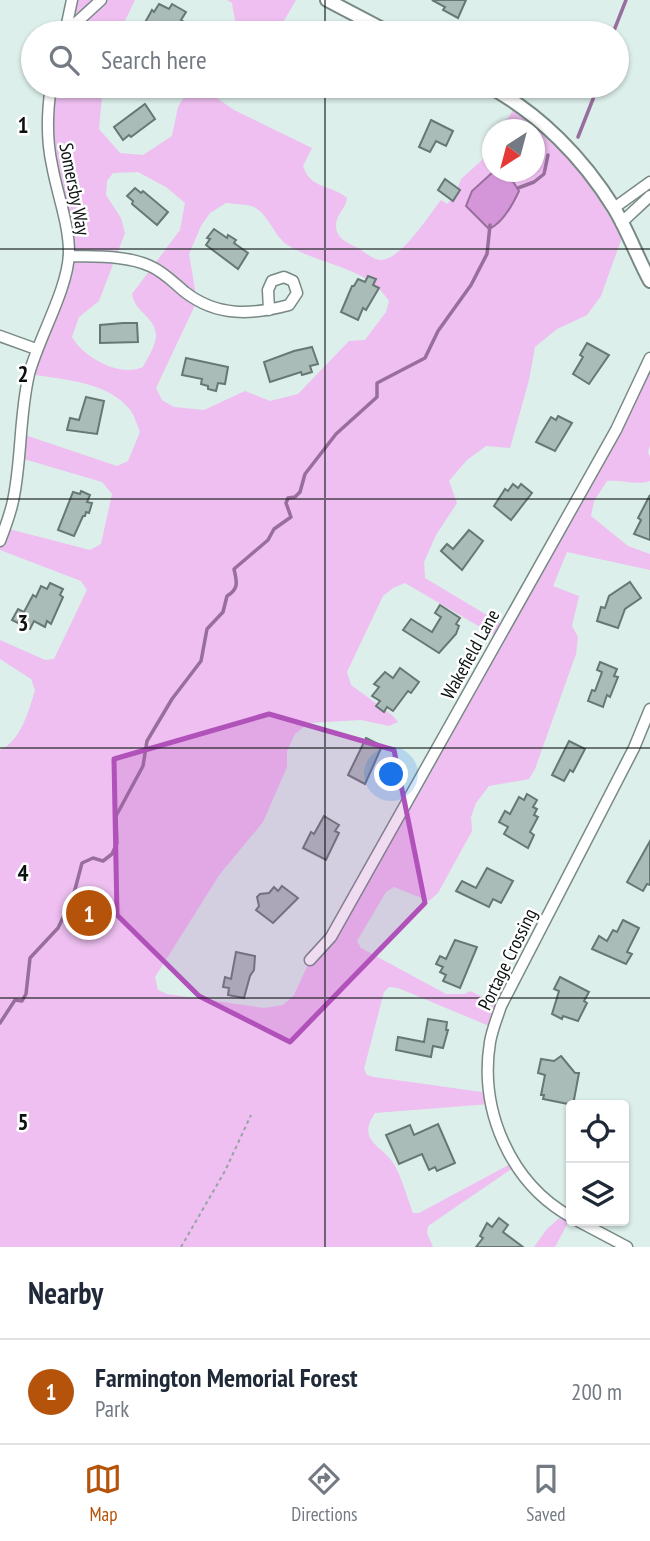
<!DOCTYPE html>
<html lang="en">
<head>
<meta charset="utf-8">
<style>
	:root { --surface:#fff; --page:#f2f2f3; --text:#1f2937; --muted:#747a83; --line:#e0e1e3; --accent:#b45309 }
	body { margin:0; font-family:"PT Sans Narrow",sans-serif; background:var(--page); color:var(--text) }
	.controls { position:absolute; right:21px; bottom:21px; display:grid; overflow:hidden; border-radius:7px; box-shadow:0 2px 5px #0004 }
	.controls button { width:63px; height:63px; display:grid; place-items:center; padding:0; border:0; border-bottom:2px solid var(--line); background:var(--surface); color:var(--text); font:35px sans-serif }
	.compass { position:absolute; left:482px; top:119px; width:63px; height:63px; border-radius:50%; background:var(--surface); box-shadow:0 2px 5px #0004; rotate:216deg }
	.you { position:absolute; left:392px; top:775px; width:24px; height:24px; margin:-18px; border:5px solid #fff; border-radius:50%; background:#1a73e8; box-shadow:0 0 0 10px #1a73e833 }
	.badge { display:grid; place-items:center; width:46px; height:46px; border-radius:50%; background:var(--accent); color:#fff; font-size:23px; font-weight:700 }
	.pin { position:absolute; translate:-50% -50%; border:4px solid #fff; box-shadow:0 2px 7px #0006 }
	.list { margin:0; padding:0; list-style:none }
	h2 { display:flex; justify-content:space-between; align-items:center; height:91px; margin:0; padding:0 28px; font-size:30px }
	h2 small { font-size:23px; font-weight:400; color:var(--muted) }
	.list li { display:grid; grid-template-columns:46px 1fr auto; gap:21px; align-items:center; box-sizing:border-box; height:105px; padding:0 28px; border-top:2px solid var(--line) }
	.list b { display:block; font-size:26px; white-space:nowrap }
	.list p { margin:0; font-size:23px; white-space:nowrap; color:var(--muted) }
	.list em { font-size:23px; font-style:normal; color:var(--muted) }
	.icon { flex:none; width:38px; height:38px; fill:none; stroke:currentColor; stroke-width:2; stroke-linecap:round; stroke-linejoin:round }
	.map { position:relative; flex:none; width:650px; height:1247px; overflow:hidden }
	.search { position:absolute; background:var(--surface); box-shadow:0 2px 5px #0004; left:21px; right:21px; top:21px; height:77px; display:flex; align-items:center; gap:18px; box-sizing:border-box; padding:0 24px; border-radius:38px; color:var(--muted); font-size:26px }
	.sheet { height:196px; background:var(--surface) }
	nav { display:flex; justify-content:space-around; align-items:center; box-sizing:border-box; height:98px; border-top:2px solid var(--line); background:var(--surface); font-size:19px; color:var(--muted) }
	nav a { display:grid; justify-items:center; gap:4px }
	nav .on { color:var(--accent) }
	.map>svg:first-child { display:block }
	.green { fill:#eebff0; fill-rule:evenodd }
	.water { fill:#d495d9; stroke:#986e9d; stroke-width:2 }
	.lines { fill:none; stroke-linecap:round; stroke-linejoin:round }
	.stream { stroke:#986e9d; stroke-width:3.5 }
	.building { fill:#aabcb8; stroke:#677874; stroke-width:2 }
	.minor-casing { stroke:#798a86; stroke-width:13 }
	.tertiary-casing { stroke:#798a86; stroke-width:16 }
	.path { stroke:#95a4a1; stroke-width:2; stroke-dasharray:3.5 3.5; stroke-linecap:butt }
	.minor { stroke:#fff; stroke-width:10 }
	.tertiary { stroke:#fff; stroke-width:12 }
	.marked { fill:#b151ba; fill-opacity:0.2; stroke:#b151ba; stroke-width:5; stroke-linejoin:round }
	.grid { fill:none; stroke:#0c1211; stroke-width:2; stroke-opacity:0.55 }
	.labels { text-anchor:middle; dominant-baseline:central; stroke-width:5; stroke-linejoin:round; paint-order:stroke }
	.street-label { font-size:19px; fill:#0c1211; stroke:#fff }
	.grid-label { font-size:23px; text-anchor:middle; font-weight:bold; fill:#0c1211; stroke:#fff; stroke-width:5; stroke-linejoin:round; paint-order:stroke }
</style>
</head>
<body>
<div class="map">
<svg width="650" height="1247" viewBox="0 0 650 1247">
	<rect width="100%" height="100%" fill="#dcefeb"/>
	<g class="green">
		<path d="M72,0H135L119,33H65Z"/>
		<path d="M227,0H296L277,33H242L236,26L232,3Z"/>
		<path d="M51,86H103L99,129L120,153L143,155L172,136L178,107L187,92L211,94L234,110L312,148L303,166C311,190 331,184 347,198C346,209 335,215 336,227C337,239 348,243 358,248C364,252 374,260 381,260C402,259 429,215 441,200L447,204L455,195L461,179L482,160L492,143L493,172L472,191L503,175L493,172H534V130L501,129L517,104L552,132L625,229L601,296L587,315L557,329L535,347L529,380L510,448L486,446L467,460L449,481L457,503L436,535L424,562L425,578L505,626L650,358V445L648,452L650,457V481C636,486 621,479 607,481L594,501L591,516L628,546L650,554V570L567,552L553,586L579,596L572,626L578,637L576,654L535,769L529,779L489,786L476,803L471,817L472,831L438,893L429,901L394,887L386,892L357,941L361,948L446,994H465L470,991L501,1006L494,1028L398,988L389,987L384,992L364,1069L367,1075L374,1077L489,1093L490,1104L375,1113C356,1141 382,1145 394,1164C402,1178 407,1197 413,1213H419L514,1162L516,1166L428,1226L427,1233L433,1247H0V750C21,741 29,710 35,690L31,679L0,659V640L45,660L54,659L87,590L81,581L0,550V541L5,528L90,550L101,544L112,494L102,482L17,457L19,433L117,466L128,461L140,432C137,425 135,417 131,411C109,381 63,380 29,374L69,256L52,168ZM138,172L166,187L185,203L180,230L132,294C135,313 156,317 156,336C156,345 147,359 143,367C120,378 83,357 72,337L79,317L99,301L125,233L121,218L106,195L107,181L113,173ZM226,203C234,204 247,204 254,207C268,214 274,235 286,244C319,266 366,265 389,301L386,312L365,340L349,341L298,394L270,401L245,391L204,410L174,407L162,400L156,388L197,301L189,254L201,226L210,213ZM405,583L499,638L322,950L310,960L294,995L283,1005L264,1008L167,994L158,990L155,977L220,874L263,822L287,767V751L295,734L309,723L361,720L389,726L398,722L392,715L351,685L347,672L383,596L393,588Z"/>
		<path d="M565,1213L571,1217L555,1247H534L547,1229Z"/>
	</g>
	<path class="water" d="M493,172L512,180L519,191C513,204 503,223 489,229L466,206L472,191Z"/>
	<g class="lines">
		<g class="stream">
			<path d="M613,33L626,0"/>
			<path d="M578,137L593,99L595,86"/>
			<path d="M518,188L534,182L544,174L548,155"/>
			<path d="M0,1023L15,1000L22,1001L26,994L30,958L58,928L73,897L82,863L93,858L103,861L112,854L117,843L116,816L143,766L147,741L172,699L201,661L207,629L223,612L227,596C239,589 237,582 234,569L268,540L274,529L291,517L286,503L288,498L295,497L300,492L305,474L336,434L377,397V383L425,358L438,331L471,285L487,254L490,225"/>
		</g>
	</g>
	<g class="building">
		<path d="M432,0H466L458,18L443,10L445,7Z"/>
		<path d="M159,4L169,9L172,4L186,12L181,20L186,23L180,33H172L158,26L153,33L142,28L152,10L154,12Z"/>
		<path d="M145,104L155,119L131,137L129,135L123,140L114,127Z"/>
		<path d="M431,120L453,131L446,146L436,141L430,152L419,147Z"/>
		<path d="M445,179L460,190L453,201L438,190Z"/>
		<path d="M135,188L141,193L143,191L168,212L157,225L132,204L133,201L127,196Z"/>
		<path d="M214,229L227,238L228,235L236,240L234,243L248,253L238,269L206,245L210,239L207,238Z"/>
		<path d="M368,276L376,279L373,285L379,288L366,310L363,308L358,320L341,312L352,286H354L358,279L365,282Z"/>
		<path d="M123,323H137L138,342L100,343V325Z"/>
		<path d="M587,343L609,355L589,384L573,374L583,357L580,355Z"/>
		<path d="M312,347L318,364L310,366L312,372L302,375L301,372L270,382L264,362L294,351Z"/>
		<path d="M186,358L228,367L225,384L218,383L216,391L208,389V386L201,384L202,379L182,375Z"/>
		<path d="M86,397L104,401L97,434L67,430L70,418L79,420Z"/>
		<path d="M558,416L572,423L555,451L536,442L551,417L556,420Z"/>
		<path d="M513,484L518,488L521,484L532,493L511,520L494,506L505,489L508,491Z"/>
		<path d="M81,491L90,495L87,502L92,503L89,513L86,512L85,516H83L74,536L58,530L73,492L80,494Z"/>
		<path d="M650,495V540L634,534L641,520L638,518Z"/>
		<path d="M469,530L483,541L462,570L441,551L447,544L453,549Z"/>
		<path d="M630,582L641,598L625,609L618,628L597,621L601,607L605,608L609,596Z"/>
		<path d="M50,583L63,589L60,595L63,597L51,624L47,621L45,627L34,621L30,629L12,620L18,609L24,612L33,595L36,597L41,586L47,589Z"/>
		<path d="M440,605L460,618L456,624L459,626L456,634L439,653L403,630L411,619L432,632L441,617L435,613Z"/>
		<path d="M600,662L617,669L614,676L618,677L610,697L607,695L603,707L588,701L592,690L595,691L602,672L597,670Z"/>
		<path d="M400,668L419,682L411,693L408,691L393,711L387,707L384,712L376,706L380,701L372,696L379,687L374,684L385,672L393,678Z"/>
		<path d="M366,738L382,746L365,784L348,775Z"/>
		<path d="M569,741L585,749L573,772L570,770L564,781L552,775Z"/>
		<path d="M527,794L537,800L533,807L537,809L534,815L538,817L530,832L534,835L528,848L504,834L508,827L499,822L505,811L510,814L519,797L524,800Z"/>
		<path d="M324,816L339,825L335,831L339,833L326,860L303,848L311,832L314,834Z"/>
		<path d="M650,841V885L647,884L643,891L627,882Z"/>
		<path d="M487,868L513,881L501,903L493,899L489,907L456,891L462,881L476,888Z"/>
		<path d="M282,886L298,898L273,923L256,910L259,906L257,897L260,894L269,893L274,887L278,891Z"/>
		<path d="M623,920L639,928L627,952L632,954L626,964L592,949L599,936L607,941L613,930L617,932Z"/>
		<path d="M455,940L477,947L460,988L443,981L446,975L440,972L443,967L436,964L440,956L446,959Z"/>
		<path d="M236,952L255,956L254,970L250,976L244,998L228,995L229,988L223,987L225,977L231,979Z"/>
		<path d="M560,977L589,992L584,1001L587,1003L578,1021L563,1016L562,1019L552,1014L559,991L554,989Z"/>
		<path d="M428,1019L447,1022L446,1030H448L443,1048L433,1046L431,1057L396,1050L398,1037L424,1042Z"/>
		<path d="M561,1056L575,1073H579L573,1105L543,1099L544,1095H541L545,1075L538,1073L541,1059L554,1061Z"/>
		<path d="M438,1124L455,1163L437,1171L435,1167L429,1170L422,1154L399,1164L386,1135L410,1125L414,1135Z"/>
		<path d="M499,1218L508,1225L503,1232L523,1247H476L483,1238L480,1236L487,1223L492,1227Z"/>
	</g>
	<g class="lines">
		<g class="minor-casing">
			<g id="minor">
				<path d="M65,33L101,0"/>
				<path d="M65,33L72,0"/>
				<path d="M614,208L650,182"/>
				<path d="M621,223L650,196"/>
				<path d="M69,256C95,257 126,255 150,266C164,272 174,283 185,292C217,317 252,315 289,305L297,293L293,281L284,277L272,281L268,290L269,310"/>
				<path d="M0,336L36,349"/>
				<path d="M0,541C5,528 10,515 13,501C22,459 19,417 29,374C39,337 68,289 69,253C69,223 57,194 52,165C46,138 47,113 51,86"/>
				<path d="M310,960L331,937L616,430L650,358"/>
				<path d="M571,1217C510,1183 479,1110 490,1042C492,1030 497,1018 501,1006L634,748L650,709"/>
				<path d="M578,1221L627,1247"/>
			</g>
		</g>
		<g class="tertiary-casing">
			<g id="tertiary">
				<path d="M327,0L390,33"/>
				<path d="M488,86C540,114 583,158 614,208C628,231 637,257 650,281"/>
			</g>
		</g>
		<path class="path" d="M181,1247L225,1171L251,1115"/>
		<use href="#minor" class="minor"/>
		<use href="#tertiary" class="tertiary"/>
	</g>
	<path class="marked" d="M269,714L394,750L425,903L290,1042L199,996L117,915L114,759Z"/>
	<path class="grid" d="M325,0V33M325,86V1247M0,249H650M0,499H650M0,748H650M0,998H650"/>
	<g class="labels">
		<g class="street-label">
			<text transform="translate(75 189) rotate(79)">Somersby Way</text>
			<text transform="translate(470 654) rotate(-61)">Wakefield Lane</text>
			<text transform="translate(507 959) rotate(-64)">Portage Crossing</text>
		</g>
	</g>
	<g class="grid-label">
		<text x="23" y="133">1</text>
		<text x="23" y="382">2</text>
		<text x="23" y="631">3</text>
		<text x="23" y="881">4</text>
		<text x="23" y="1130">5</text>
	</g>
</svg>
<div class="controls">
<button><svg class="icon" aria-label="locate" viewBox="0 0 24 24"><circle cx="12" cy="12" r="6"/><path d="M12 2v4M12 18v4M2 12h4M18 12h4"/></svg></button>
<button><svg class="icon" aria-label="layers" viewBox="0 0 24 24"><path d="M12 4l9 5-9 5-9-5zM3 14l9 5 9-5"/></svg></button>
</div>
<svg class="compass" viewBox="-18 -18 36 36"><path d="M0-13l5 13h-10z" fill="#e53935"/><path d="M0 13l5-13h-10z" fill="#747a83"/></svg>
<div class="you"></div>
<div class="pin badge" style="left:89px;top:913px">1</div>
<div class="search"><svg class="icon" aria-label="search" viewBox="0 0 24 24"><circle cx="10" cy="10" r="6"/><path d="M15 15l6 6"/></svg>Search here</div>
</div>
<section class="sheet">
<h2>Nearby<small></small></h2>
<ul class="list">
<li><span class="badge">1</span><div><b>Farmington Memorial Forest</b><p>Park</p></div><em>200 m</em></li>
</ul>
</section>
<nav>
<a class="on"><svg class="icon" aria-label="map" viewBox="0 0 24 24"><path d="M3 6l6-2 6 2 6-2v14l-6 2-6-2-6 2zM9 4v14M15 6v14"/></svg>Map</a>
<a><svg class="icon" aria-label="directions" viewBox="0 0 24 24"><path d="M12 3l9 9-9 9-9-9zM9 14v-3h6M13 9l2 2-2 2"/></svg>Directions</a>
<a><svg class="icon" aria-label="saved" viewBox="0 0 24 24"><path d="M7 4h10v16l-5-4-5 4z"/></svg>Saved</a>
</nav>
</body>
</html>
